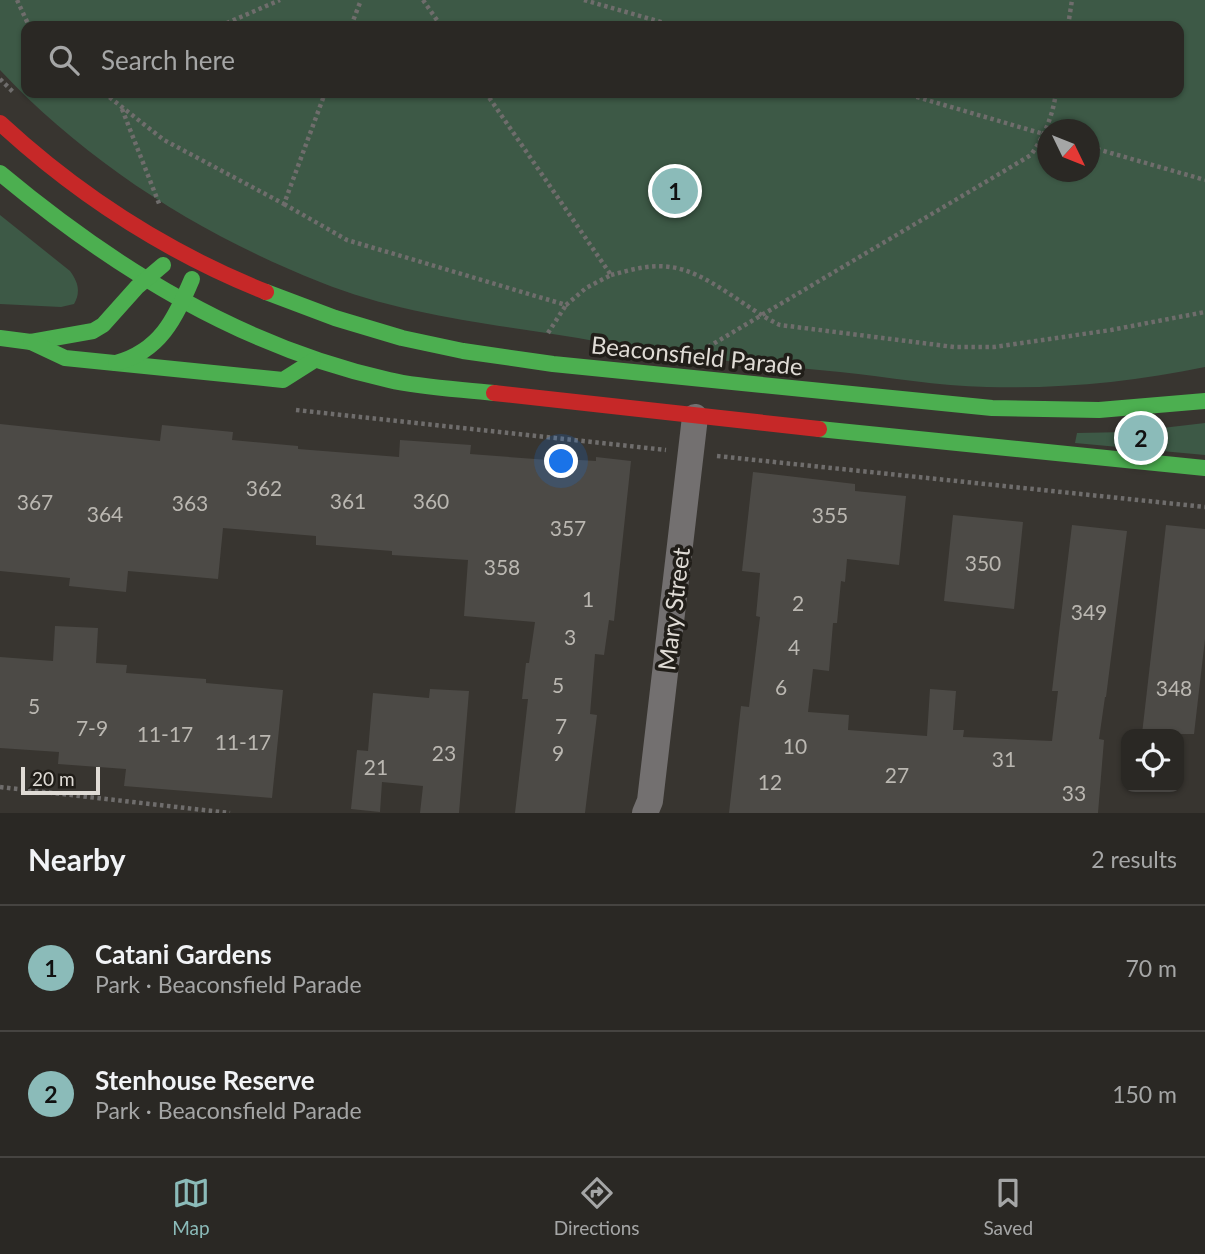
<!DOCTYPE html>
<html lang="en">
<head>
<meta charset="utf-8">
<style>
	:root { --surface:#2a2824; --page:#363431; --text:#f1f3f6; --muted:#a5a6a6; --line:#464441; --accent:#8bbbb9 }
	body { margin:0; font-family:Lato,sans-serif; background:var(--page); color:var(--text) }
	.controls { position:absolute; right:21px; bottom:21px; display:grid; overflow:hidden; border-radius:14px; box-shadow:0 2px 5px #0004 }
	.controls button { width:63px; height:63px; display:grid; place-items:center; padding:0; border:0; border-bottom:2px solid var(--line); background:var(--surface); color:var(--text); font:35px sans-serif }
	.compass { position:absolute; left:1037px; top:119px; width:63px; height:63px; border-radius:50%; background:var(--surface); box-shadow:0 2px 5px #0004; rotate:133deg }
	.scale { position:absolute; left:21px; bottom:18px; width:79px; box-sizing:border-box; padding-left:7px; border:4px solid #dfdbd5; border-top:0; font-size:19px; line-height:24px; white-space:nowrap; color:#dfdbd5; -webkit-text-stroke:5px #211e19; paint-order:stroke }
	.you { position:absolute; left:562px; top:462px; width:24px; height:24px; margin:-18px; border:5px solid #fff; border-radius:50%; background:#1a73e8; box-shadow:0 0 0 10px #1a73e833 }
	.badge { display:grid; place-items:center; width:46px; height:46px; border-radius:50%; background:var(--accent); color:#111; font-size:23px; font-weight:700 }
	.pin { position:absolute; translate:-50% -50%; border:4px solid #fff; box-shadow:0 2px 7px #0006 }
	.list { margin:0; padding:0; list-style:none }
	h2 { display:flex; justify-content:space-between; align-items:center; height:91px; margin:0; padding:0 28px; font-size:30px }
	h2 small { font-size:23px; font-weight:400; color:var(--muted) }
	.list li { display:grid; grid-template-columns:46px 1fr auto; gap:21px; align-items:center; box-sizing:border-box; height:126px; padding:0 28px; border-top:2px solid var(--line) }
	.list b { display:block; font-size:26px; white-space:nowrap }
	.list p { margin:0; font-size:23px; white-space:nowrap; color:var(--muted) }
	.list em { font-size:23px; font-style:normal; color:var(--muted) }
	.icon { flex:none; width:38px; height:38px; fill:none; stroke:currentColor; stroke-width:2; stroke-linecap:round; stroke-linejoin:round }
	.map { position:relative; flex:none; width:1205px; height:813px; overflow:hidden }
	.search { position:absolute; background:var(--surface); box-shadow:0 2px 5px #0004; left:21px; right:21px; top:21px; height:77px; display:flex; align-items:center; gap:18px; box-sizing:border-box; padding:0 24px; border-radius:14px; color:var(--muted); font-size:26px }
	.sheet { height:343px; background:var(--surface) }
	nav { display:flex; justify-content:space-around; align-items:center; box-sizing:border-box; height:98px; border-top:2px solid var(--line); background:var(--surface); font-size:19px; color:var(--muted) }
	nav a { display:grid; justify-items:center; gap:4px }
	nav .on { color:var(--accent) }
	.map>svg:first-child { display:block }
	.park { fill:#3d5946; fill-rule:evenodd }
	.building { fill:#4c4a46 }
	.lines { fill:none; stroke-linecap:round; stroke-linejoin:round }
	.path { stroke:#6f6d6c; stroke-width:4.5; stroke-dasharray:3.5 3.5; stroke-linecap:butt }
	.street { stroke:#737070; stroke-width:26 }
	.fast { stroke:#4caf50; stroke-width:16 }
	.jam { stroke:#c62828; stroke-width:16 }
	.labels { text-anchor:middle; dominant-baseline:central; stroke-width:7; stroke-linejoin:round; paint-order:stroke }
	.number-label { font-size:21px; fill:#bab7b1 }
	.street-label { font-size:24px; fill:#dfdbd5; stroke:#211e19 }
</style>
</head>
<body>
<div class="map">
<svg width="1205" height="813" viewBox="0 0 1205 813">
	<rect width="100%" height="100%" fill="#383530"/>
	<g class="park">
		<path d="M0,0H1205V367C1134,382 1059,389 987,387C938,386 888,377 840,372C790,367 741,363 692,357C654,352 616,345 578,338C491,324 402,315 320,282C201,235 88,164 0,70ZM26,26H1179V93H26ZM1048,130H1090V172H1048Z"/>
		<path d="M0,215L70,271C78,282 81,292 74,304L61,307L0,304Z"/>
		<path d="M1205,423V455L1075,443L1077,433L1128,432Z"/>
	</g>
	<g class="building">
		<path d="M0,424L160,441L162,425L233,432L232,440L298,446V449L399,457L400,440L471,445L470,454L562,461V459L596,461V457L631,461L614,621L609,620L604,655L595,654L590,714L597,715L585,813H515L528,699H522L526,663H529L535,622L464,616L468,560L392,555V551L316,545V536L223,528L218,579L128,571L126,592L69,586L70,578L0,571Z"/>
		<path d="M753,472L855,484V491L906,496L899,565L847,559L845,582L841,581L837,623H833L829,671L813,669L808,712L849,715L848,730L927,736L930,689L956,691L953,730H964L963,737L1052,741L1058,691H1052L1072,525L1127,531L1106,697H1105L1099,739L1104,740L1098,813H729L741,706L749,707L760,617L756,616L760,573L742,571Z"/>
		<path d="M953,515L1023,522L1014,609L944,601Z"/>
		<path d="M1166,525L1205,529V639L1194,734H1142Z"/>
		<path d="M55,626L98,628L96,663L127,665L126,673L206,679V683L283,690L272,798L124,786L126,769L58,764L59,752L0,748V657L53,661Z"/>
		<path d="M430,689L469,691L459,813H420L423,786L382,782L380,812L351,809L357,750L368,751L373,693L429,698Z"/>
	</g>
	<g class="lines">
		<g class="path">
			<path d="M17,0L29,26"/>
			<path d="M423,0L441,26"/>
			<path d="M584,0L675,26"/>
			<path d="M220,26L280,0"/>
			<path d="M351,26L361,0"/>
			<path d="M1068,26L1072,0"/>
			<path d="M0,79L14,93"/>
			<path d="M104,93L164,140L284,204L325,93"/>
			<path d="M903,93L1047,135"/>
			<path d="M122,109L160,206"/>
			<path d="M1090,147L1205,180"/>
			<path d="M284,204L347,240L566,305L586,288L611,275L486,93"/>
			<path d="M611,275C630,270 650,264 670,267C707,271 745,309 780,325L954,347H994L1111,330L1205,312"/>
			<path d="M548,333L566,305"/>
			<path d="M708,347L1031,155C1045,134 1052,118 1056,93"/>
			<path d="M296,410L666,450"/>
			<path d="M717,456L1205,507"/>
			<path d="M0,787L230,813"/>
		</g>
		<path class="street" d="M645,813L650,801L695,417"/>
		<g class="fast">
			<path d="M0,173C115,269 242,347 389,380C423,388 460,389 494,393"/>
			<path d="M266,292L335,318L402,338L463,351L553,364L992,408L1099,410L1205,401"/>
			<path d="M0,338L31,342L93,331L103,325L137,287L163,265"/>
			<path d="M31,342L65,358L283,380L313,361"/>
			<path d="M116,363C160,351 175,319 192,279"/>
			<path d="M819,429L1205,468"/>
		</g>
		<g class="jam">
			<path d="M0,123C79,196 166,252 266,292"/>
			<path d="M494,393L819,429"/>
		</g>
	</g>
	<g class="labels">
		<g class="number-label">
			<text x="264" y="487">362</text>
			<text x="348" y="500">361</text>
			<text x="431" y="500">360</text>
			<text x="35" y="501">367</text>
			<text x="190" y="502">363</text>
			<text x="105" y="513">364</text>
			<text x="830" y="514">355</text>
			<text x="568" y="527">357</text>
			<text x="983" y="562">350</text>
			<text x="502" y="566">358</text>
			<text x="588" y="598">1</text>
			<text x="798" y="602">2</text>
			<text x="1089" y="611">349</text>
			<text x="570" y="636">3</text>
			<text x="794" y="646">4</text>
			<text x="558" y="684">5</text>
			<text x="781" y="686">6</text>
			<text x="1174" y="687">348</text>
			<text x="34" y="705">5</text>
			<text x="561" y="725">7</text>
			<text x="92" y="727">7-9</text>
			<text x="165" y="733">11-17</text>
			<text x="243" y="741">11-17</text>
			<text x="795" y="745">10</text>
			<text x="444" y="752">23</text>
			<text x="558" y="752">9</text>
			<text x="1004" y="758">31</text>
			<text x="376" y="766">21</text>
			<text x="897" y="774">27</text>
			<text x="770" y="781">12</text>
			<text x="1074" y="792">33</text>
		</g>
		<g class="street-label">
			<text transform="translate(697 355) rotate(6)">Beaconsfield Parade</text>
			<text transform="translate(673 609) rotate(-83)">Mary Street</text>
		</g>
	</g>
</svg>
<div class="controls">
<button><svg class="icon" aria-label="locate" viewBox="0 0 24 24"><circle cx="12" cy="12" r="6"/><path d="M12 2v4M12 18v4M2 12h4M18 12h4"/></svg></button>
</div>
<svg class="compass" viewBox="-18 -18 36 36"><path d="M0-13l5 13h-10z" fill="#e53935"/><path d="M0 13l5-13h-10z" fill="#a5a6a6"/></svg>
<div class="scale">20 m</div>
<div class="you"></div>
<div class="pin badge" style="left:675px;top:191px">1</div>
<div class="pin badge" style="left:1141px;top:438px">2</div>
<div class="search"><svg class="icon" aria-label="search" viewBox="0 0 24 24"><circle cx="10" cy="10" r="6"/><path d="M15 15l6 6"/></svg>Search here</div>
</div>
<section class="sheet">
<h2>Nearby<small>2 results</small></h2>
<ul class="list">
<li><span class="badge">1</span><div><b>Catani Gardens</b><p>Park · Beaconsfield Parade</p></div><em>70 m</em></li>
<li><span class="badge">2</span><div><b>Stenhouse Reserve</b><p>Park · Beaconsfield Parade</p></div><em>150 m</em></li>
</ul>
</section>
<nav>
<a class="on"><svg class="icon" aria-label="map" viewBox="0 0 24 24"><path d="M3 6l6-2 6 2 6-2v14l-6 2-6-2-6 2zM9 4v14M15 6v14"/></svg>Map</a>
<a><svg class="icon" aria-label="directions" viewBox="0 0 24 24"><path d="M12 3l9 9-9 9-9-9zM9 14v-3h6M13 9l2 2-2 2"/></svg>Directions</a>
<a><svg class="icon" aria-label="saved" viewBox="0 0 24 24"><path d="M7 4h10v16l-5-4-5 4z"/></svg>Saved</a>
</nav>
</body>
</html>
